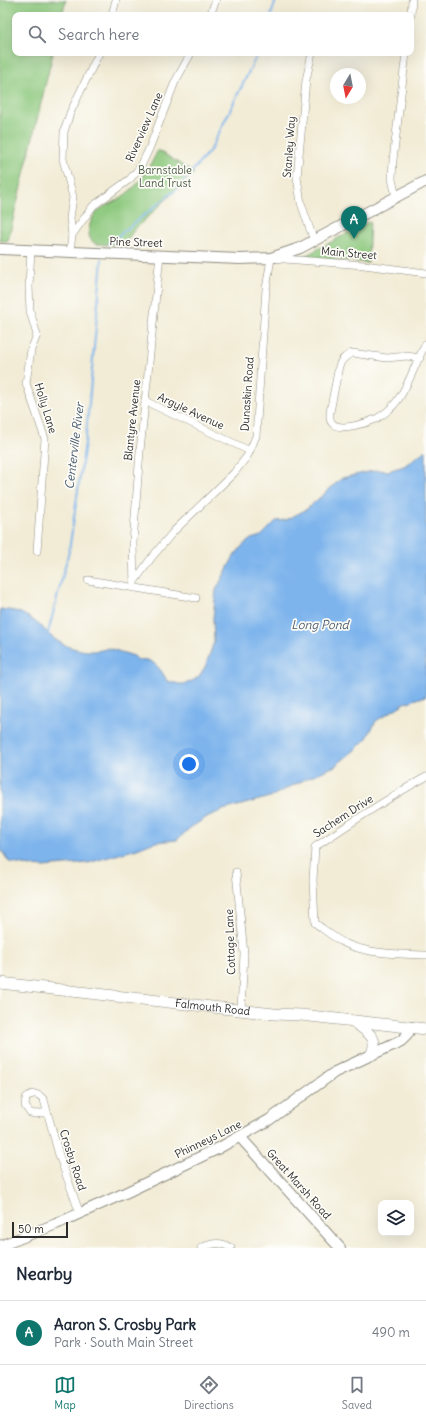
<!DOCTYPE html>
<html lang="en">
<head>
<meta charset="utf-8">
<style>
	:root { --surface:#fff; --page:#f2f2f3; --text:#1f2937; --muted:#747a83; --line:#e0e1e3; --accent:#0f766e }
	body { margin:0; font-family:Delius,sans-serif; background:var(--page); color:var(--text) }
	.controls { position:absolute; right:12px; bottom:12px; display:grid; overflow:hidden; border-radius:8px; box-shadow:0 4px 16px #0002 }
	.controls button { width:36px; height:36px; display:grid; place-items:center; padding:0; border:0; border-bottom:1px solid var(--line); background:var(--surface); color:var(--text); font:20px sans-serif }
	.compass { position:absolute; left:330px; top:68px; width:36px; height:36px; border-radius:50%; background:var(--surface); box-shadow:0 4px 16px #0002; rotate:190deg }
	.scale { position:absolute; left:12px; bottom:10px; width:56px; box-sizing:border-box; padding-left:4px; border:2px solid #2b2b2b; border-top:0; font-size:11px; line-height:14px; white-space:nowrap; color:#2b2b2b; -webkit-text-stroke:3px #fdfcf7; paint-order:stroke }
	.you { position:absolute; left:189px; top:764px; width:14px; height:14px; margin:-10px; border:3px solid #fff; border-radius:50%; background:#1a73e8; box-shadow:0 0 0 6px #1a73e833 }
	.badge { display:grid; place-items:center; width:26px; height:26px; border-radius:50%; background:var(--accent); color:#fff; font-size:13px; font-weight:700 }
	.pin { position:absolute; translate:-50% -33px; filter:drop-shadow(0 1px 2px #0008) }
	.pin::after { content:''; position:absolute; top:21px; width:14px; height:12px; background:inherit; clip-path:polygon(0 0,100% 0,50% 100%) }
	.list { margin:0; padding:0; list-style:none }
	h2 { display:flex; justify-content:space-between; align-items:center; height:52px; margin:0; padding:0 16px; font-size:17px }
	h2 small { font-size:13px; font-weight:400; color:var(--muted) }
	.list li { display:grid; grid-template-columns:26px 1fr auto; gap:12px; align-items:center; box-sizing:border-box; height:64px; padding:0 16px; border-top:1px solid var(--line) }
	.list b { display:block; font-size:15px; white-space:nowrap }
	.list p { margin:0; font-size:13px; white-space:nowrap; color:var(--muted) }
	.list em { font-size:13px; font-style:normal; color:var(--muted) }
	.icon { flex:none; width:22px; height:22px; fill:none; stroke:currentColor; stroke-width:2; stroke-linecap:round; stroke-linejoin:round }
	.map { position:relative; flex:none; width:426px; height:1248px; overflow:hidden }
	.search { position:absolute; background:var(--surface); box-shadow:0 4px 16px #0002; left:12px; right:12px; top:12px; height:44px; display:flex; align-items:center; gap:10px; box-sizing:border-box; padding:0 14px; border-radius:8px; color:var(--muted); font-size:15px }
	.sheet { height:116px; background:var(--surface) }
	nav { display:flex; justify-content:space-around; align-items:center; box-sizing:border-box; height:56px; border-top:1px solid var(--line); background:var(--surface); font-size:11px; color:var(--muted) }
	nav a { display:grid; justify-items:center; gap:2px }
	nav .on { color:var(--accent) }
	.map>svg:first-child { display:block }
	.green { fill:#8cc87d; stroke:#5c7a54 }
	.water { fill:#7db4ec; stroke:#54708c }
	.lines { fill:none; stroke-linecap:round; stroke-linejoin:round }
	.stream { stroke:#7db4ec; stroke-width:2 }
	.street-casing { stroke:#8e8c80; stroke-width:8 }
	.secondary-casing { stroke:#8e8c80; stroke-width:12 }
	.primary-casing { stroke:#8e8c80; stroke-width:12 }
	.street { stroke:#fff; stroke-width:7 }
	.secondary { stroke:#fff; stroke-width:10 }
	.primary { stroke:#fff; stroke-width:11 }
	.labels { text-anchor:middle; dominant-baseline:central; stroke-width:3.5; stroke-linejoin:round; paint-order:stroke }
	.street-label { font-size:11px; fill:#2b2b2b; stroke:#fdfcf7 }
	.park-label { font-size:11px; fill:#485a44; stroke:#fdfcf7 }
	.water-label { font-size:12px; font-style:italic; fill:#485b6f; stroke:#fdfcf7 }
</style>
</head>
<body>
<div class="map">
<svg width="426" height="1248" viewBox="0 0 426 1248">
	<rect width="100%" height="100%" fill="#fdfcf7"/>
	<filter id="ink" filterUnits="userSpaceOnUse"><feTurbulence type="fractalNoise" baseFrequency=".025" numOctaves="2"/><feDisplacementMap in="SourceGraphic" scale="8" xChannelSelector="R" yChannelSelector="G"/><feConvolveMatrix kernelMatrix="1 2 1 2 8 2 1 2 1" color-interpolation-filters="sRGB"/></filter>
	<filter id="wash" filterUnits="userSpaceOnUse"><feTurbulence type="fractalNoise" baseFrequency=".012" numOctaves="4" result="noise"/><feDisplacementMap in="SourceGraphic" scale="16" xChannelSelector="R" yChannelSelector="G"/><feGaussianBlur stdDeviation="0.9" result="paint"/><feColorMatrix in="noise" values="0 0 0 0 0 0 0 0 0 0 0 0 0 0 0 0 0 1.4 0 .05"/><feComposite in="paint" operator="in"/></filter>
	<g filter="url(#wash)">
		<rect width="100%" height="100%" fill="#f2ecd6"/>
		<g class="green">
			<path d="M0,0H66L62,15H15V53H53L8,241H0Z"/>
			<path d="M158,150L194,173L134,230L124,245L96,244C83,238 90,217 99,210C104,206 110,204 115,201C123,197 130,191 137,184C146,174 152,162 158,150Z"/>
			<path d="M370,221L368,263L305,256Z"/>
		</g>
		<path class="water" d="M426,450V696L405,703L376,721L367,738L356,749L335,766L312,776L270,797L223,810L207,817L190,828L177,840L155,842L137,849L88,863L43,867L22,865L9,862L0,848V609C6,610 13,610 18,612C25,614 39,624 44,629C47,632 49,635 53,638C68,649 91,655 108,648L134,656L138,660C153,657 161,669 167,681L179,684H185L194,680L200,675L205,667L214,642L213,618L216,590L234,556L243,545L251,539L261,536L276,521L286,520L307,509L342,478L377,470L388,471L404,466Z"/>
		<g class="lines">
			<g class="stream">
				<path d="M271,15L276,0"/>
				<path d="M108,244L177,189L211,149L258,53"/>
				<path d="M48,633L69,551L86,436L102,259"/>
			</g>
		</g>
	</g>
	<g filter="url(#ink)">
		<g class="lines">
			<g class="street-casing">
				<g id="street">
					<path d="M112,15L116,0"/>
					<path d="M210,15L216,0"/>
					<path d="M411,15L412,0"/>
					<path d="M312,53L306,80L297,177L301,203L314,241"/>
					<path d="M396,197L392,179L393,160L406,53"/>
					<path d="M72,235L93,206L130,179L141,166L149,149L175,82L191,53"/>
					<path d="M31,250L29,286L30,311L37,335L31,350L26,383L45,439L37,551"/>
					<path d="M70,252L72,235L70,218L73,197L63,159L64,132L70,113L99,53"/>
					<path d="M420,358L407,356L387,358L352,353C346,356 341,359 339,366L330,412C330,416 329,420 332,423C339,432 367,423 376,419C383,415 392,408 397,401C410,384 415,362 426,344"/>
					<path d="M145,401L250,451"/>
					<path d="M88,580L196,598"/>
					<path d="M134,582L152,557L174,531L234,473L248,455L256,436L266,289L271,258L364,265L426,273"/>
					<path d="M134,588L133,543L140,451L160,255"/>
					<path d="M426,777C387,798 351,823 315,847L313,880L315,923C325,930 337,941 349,945C370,954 403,954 426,955"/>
					<path d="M236,872L244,954L241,1010"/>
					<path d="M47,1112L36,1114L30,1113L25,1106L26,1098C32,1092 39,1093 44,1100L59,1155L80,1214"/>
					<path d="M201,1248C211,1243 221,1241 231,1248"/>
				</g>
			</g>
			<g class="secondary-casing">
				<g id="secondary">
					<path d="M0,249L240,259L271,258L300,248L426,181"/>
					<path d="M240,1137L340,1248"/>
					<path d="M0,1246L56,1224L125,1193L219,1148L269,1120L335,1072L401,1041L407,1035L411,1027"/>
				</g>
			</g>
			<g class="primary-casing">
				<g id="primary">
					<path id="s1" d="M0,983L274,1014L301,1015L426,1029"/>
					<path d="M353,1021C365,1031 381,1037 371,1055"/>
				</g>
			</g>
			<use href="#street" class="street"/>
			<use href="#secondary" class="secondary"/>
			<use href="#primary" class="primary"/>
		</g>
	</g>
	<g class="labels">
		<g class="street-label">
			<text transform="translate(144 127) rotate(-66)">Riverview Lane</text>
			<text transform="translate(289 147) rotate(-86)">Stanley Way</text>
			<text transform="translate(136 242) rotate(2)">Pine Street</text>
			<text transform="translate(349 253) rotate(5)">Main Street</text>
			<text transform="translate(247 394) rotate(-86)">Dunaskin Road</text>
			<text transform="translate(46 408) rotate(73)">Holly Lane</text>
			<text transform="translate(191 411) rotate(25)">Argyle Avenue</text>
			<text transform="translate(132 420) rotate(-84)">Blantyre Avenue</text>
			<text transform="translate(343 816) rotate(-33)">Sachem Drive</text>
			<text transform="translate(230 942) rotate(-92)">Cottage Lane</text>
			<text stroke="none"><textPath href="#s1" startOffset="214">Falmouth Road</textPath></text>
			<text transform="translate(208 1139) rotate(-26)">Phinneys Lane</text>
			<text transform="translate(73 1160) rotate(72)">Crosby Road</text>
			<text transform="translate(299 1184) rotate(48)">Great Marsh Road</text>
		</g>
		<g class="park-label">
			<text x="165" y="170">Barnstable<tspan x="165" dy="13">Land Trust</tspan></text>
		</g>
		<g class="water-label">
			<text transform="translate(74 446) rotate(-83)">Centerville River</text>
			<text x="320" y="624">Long Pond</text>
		</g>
	</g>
</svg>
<div class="controls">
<button><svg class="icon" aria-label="layers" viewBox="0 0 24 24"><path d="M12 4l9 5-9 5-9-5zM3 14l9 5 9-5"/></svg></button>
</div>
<svg class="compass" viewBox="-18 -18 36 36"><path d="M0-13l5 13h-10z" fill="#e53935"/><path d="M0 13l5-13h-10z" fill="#747a83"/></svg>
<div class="scale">50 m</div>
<div class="you"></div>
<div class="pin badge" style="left:354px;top:239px">A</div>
<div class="search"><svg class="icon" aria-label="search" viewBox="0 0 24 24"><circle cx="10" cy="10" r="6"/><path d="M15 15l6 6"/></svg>Search here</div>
</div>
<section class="sheet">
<h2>Nearby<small></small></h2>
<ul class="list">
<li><span class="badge">A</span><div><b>Aaron S. Crosby Park</b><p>Park · South Main Street</p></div><em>490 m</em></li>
</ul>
</section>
<nav>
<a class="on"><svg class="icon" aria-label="map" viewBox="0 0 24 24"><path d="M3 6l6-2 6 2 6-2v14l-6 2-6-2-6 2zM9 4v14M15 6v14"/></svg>Map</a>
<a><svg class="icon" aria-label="directions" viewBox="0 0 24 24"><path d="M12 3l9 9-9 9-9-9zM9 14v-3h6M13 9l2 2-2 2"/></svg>Directions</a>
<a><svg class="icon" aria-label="saved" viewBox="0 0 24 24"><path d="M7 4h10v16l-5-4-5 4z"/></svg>Saved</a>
</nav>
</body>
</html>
